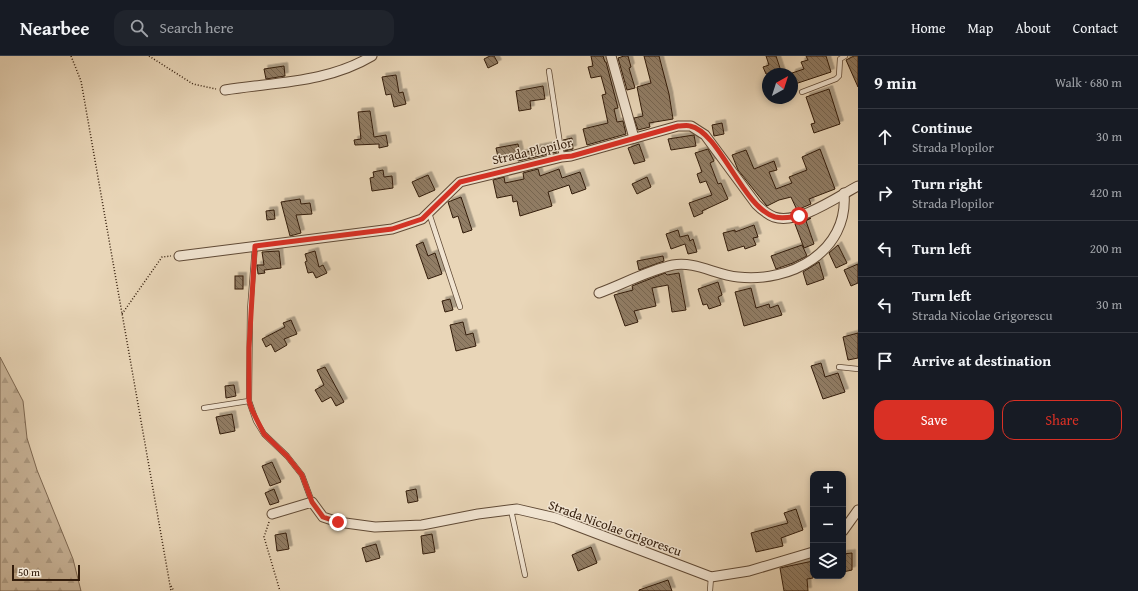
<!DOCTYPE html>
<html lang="en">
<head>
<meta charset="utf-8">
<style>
	:root { --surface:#171b24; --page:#20242c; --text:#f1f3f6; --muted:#9ea1a6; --line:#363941; --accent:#d93025 }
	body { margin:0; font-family:"Gentium Book Plus",serif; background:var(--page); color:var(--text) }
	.controls { position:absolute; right:12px; bottom:12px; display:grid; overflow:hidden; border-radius:8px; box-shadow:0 2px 6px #0003 }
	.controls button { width:36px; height:36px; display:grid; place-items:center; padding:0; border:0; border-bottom:1px solid var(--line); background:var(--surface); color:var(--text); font:20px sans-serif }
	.compass { position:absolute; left:762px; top:12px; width:36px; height:36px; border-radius:50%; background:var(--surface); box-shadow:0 2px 6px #0003; rotate:39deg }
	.scale { position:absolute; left:12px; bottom:10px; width:68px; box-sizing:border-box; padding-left:4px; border:2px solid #321c0b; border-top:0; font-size:11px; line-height:14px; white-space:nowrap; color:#321c0b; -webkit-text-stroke:3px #f1e4d1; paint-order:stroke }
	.stop { position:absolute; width:12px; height:12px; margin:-9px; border:3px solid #d93025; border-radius:50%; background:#fff }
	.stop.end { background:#d93025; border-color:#fff; box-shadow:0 1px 4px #0008 }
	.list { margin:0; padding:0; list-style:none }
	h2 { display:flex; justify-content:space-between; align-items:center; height:52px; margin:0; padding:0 16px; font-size:17px }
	h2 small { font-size:13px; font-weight:400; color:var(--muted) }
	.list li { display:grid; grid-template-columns:26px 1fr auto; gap:12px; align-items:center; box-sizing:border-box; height:56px; padding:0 16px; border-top:1px solid var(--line) }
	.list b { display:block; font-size:15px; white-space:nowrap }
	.list p { margin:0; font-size:13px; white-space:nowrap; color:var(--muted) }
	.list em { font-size:13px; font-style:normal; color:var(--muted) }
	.actions { display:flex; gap:8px; padding:12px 16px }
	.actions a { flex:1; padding:9px 0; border:1px solid var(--accent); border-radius:12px; text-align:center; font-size:14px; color:var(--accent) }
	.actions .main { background:var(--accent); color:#fff }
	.icon { flex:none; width:22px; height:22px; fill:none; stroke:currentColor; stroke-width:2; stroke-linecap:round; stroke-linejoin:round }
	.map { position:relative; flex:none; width:858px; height:535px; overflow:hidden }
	header { display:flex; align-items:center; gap:24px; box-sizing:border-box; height:56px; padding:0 20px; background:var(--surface); border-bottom:1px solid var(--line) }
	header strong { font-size:19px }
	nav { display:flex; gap:22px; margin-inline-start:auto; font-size:14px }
	.search { width:280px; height:36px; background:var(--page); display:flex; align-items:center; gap:10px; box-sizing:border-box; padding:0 14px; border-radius:12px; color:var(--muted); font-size:15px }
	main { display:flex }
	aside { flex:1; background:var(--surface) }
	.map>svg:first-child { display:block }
	.forest { fill:url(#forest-firs); stroke:#7e6953 }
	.building { fill:url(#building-back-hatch); stroke:#321c0b; filter:url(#shadow) }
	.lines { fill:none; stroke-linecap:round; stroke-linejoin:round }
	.service-casing { stroke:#604a36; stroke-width:6 }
	.minor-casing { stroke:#604a36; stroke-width:11 }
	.path { stroke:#321c0b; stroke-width:1.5; stroke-dasharray:1 2; stroke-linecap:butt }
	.service { stroke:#f1e4d1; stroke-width:4.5 }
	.minor { stroke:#f1e4d1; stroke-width:9 }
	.route { stroke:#d93025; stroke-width:5 }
	.labels { text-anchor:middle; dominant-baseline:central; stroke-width:3; stroke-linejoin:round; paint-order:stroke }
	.street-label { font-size:13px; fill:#321c0b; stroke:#f1e4d1 }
</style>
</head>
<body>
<header>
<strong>Nearbee</strong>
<div class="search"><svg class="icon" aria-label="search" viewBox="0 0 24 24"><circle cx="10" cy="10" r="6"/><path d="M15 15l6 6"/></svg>Search here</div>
<nav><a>Home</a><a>Map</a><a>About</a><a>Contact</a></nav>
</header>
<main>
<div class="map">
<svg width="858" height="535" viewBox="0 0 858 535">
	<defs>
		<pattern id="forest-firs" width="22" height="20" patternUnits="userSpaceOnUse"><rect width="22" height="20" fill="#cab69b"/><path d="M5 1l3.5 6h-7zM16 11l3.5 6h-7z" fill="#ae9c84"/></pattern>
		<pattern id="building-back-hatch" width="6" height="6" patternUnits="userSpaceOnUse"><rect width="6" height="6" fill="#917d65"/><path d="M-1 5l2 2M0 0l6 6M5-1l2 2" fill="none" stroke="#776651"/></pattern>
		<filter id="shadow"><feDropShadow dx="3.5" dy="-3.5" stdDeviation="0" flood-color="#0004"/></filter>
	</defs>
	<rect width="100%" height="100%" fill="#e9d6b8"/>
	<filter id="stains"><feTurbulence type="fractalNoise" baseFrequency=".005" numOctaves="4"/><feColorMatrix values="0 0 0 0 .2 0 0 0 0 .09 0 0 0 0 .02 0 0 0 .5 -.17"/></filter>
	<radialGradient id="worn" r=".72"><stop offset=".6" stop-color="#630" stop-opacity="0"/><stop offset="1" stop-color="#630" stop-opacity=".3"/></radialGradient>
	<path class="forest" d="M0,301L23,345L27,382L37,414L73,503L81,535H0Z"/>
	<g class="building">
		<path d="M490,0H494L498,7L488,12L484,3Z"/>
		<path d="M591,0H603L605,6H606L618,52L614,53L617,66L623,65L626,78L587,89L583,73L608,67L602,39L606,38L601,20L591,22L588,11L593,10Z"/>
		<path d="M624,0H628L631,11L629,12L635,32L627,34L618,2Z"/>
		<path d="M644,0H659L669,38L673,63L649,67L650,71L638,74L634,62L643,60L637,31L651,27Z"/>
		<path d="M766,0H776L782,18H766L763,11L769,9Z"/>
		<path d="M806,0H826L831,16L792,29V17L804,13L801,6L808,4Z"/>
		<path d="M854,0H858V31L846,4Z"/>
		<path d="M284,10L285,20L266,23L264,13Z"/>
		<path d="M396,19L399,37L403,36L406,48L394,51L391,38L386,39L382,21Z"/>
		<path d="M543,30L545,43L530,45L531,53L519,55L516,35Z"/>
		<path d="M829,33L840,68L814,77L811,68L815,67L806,41Z"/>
		<path d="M370,55L374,81L386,79L388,90L379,92V88L355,89L354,84L361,83L358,56Z"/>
		<path d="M722,67L724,78L714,80L712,69Z"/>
		<path d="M694,79L696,90L671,94L668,83Z"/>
		<path d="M572,82L573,93L565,95L563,84Z"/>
		<path d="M518,88L520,97L498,101L496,92Z"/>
		<path d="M556,88L557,96L518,105L517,99L537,93L536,92Z"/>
		<path d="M639,88L645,105L634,108L628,92Z"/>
		<path d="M708,93L714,105L710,107L718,128L721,127L728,143L702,155L703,157L694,161L689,147L712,139L706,125L700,127L697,118L702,116L695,97Z"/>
		<path d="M820,93L835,133L809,143L811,148L797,154L791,141L779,144L767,150L766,149L738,114L732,99L746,94L754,113L774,105L777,114L769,116L776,133L792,127L789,121L807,114L802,101Z"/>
		<path d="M538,113L540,120L559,113L562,122L580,116L586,133L572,138L569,129L548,136L552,150L520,160L517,145L513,146L512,139L497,142L493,124L504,121L505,127L524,123L523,117Z"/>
		<path d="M383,114L384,121L392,120L393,132L372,135L370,122L374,121L373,116Z"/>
		<path d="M428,119L435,134L419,141L412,126Z"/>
		<path d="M647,121L651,131L637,138L632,128Z"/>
		<path d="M461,141L472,174L463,177L458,160L453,162L448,146Z"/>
		<path d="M300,143L301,148L310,147L312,158L296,159L301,177L290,180L281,146Z"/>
		<path d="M274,154L275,163L267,164L266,155Z"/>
		<path d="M811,162L806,165L814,188L804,192L795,168Z"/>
		<path d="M754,169L758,181L753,182L756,189L745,193L744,190L728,195L723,177L735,174V176Z"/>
		<path d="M678,174L680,181L688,179L690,185L693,183L697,196L688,198L685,188L671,193L666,178Z"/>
		<path d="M423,186L428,200L435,197L442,218L428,223L416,189Z"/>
		<path d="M802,189L807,200L793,207L776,213L771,200Z"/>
		<path d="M838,189L847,207L836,212L829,197Z"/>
		<path d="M279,195L281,212L264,214L265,217L258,218L257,209H264L262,196Z"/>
		<path d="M315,195L319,211L323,209L327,217L316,222L313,216L308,217L305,206L307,205L305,198Z"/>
		<path d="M663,200L664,205L639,214L637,205Z"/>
		<path d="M819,206L824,223L807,229L803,216Z"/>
		<path d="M858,208V227L851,230L844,214Z"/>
		<path d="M665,217L667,219L679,217L686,254L672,256L668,229L652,232L656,250L634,255L638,266L625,270L614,239L633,234L632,230Z"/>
		<rect x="235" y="220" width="8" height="13"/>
		<path d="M718,226L722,239L718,241L721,249L709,253L707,248L703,249L698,233Z"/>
		<path d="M751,232L756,252L769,248L770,252L778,249L782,259L744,270L735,236Z"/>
		<path d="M450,243L453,254L445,256L442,245Z"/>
		<path d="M291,264L297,278L284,283L287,289L275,296L271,288L266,291L262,283L285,271L283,267Z"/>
		<path d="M463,266L466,279L473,277L476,290L456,295L450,269Z"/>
		<path d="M858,277V302L848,304L843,281Z"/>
		<path d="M821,307L825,321L838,317L845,336L823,343L811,310Z"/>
		<path d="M325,311L344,346L336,350L331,341L322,346L315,334L324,329L317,314Z"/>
		<path d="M234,329L236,340L226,342L225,330Z"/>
		<path d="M232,358L235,375L220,378L216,361Z"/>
		<path d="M272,406L281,426L270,430L262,410Z"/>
		<path d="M274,433L279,446L270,449L265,437Z"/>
		<path d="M416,433L418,445L408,447L406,435Z"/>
		<path d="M796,453L803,474L781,482L783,490L756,496L751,477L788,467L784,457Z"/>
		<path d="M286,477L289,493L277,495L275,479Z"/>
		<path d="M432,478L435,496L423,498L421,480Z"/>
		<path d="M376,488L380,502L366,506L362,492Z"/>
		<path d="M591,491L597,507L578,515L572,499Z"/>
		<path d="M852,497V514L843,516V498Z"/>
		<path d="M813,505V522L807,523L808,535H784L780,512Z"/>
		<path d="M668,524L672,535H639V534Z"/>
	</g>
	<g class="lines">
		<g class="service-casing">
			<g id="service">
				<path d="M549,15L562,101"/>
				<path d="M802,36L836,23L839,20L840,3L845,0"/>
				<path d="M429,157L460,251"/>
				<path d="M255,190L250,254L249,345L256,365L264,378L287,400L302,419L312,446"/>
				<path d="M839,311L858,313"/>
				<path d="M204,352L249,345"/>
				<path d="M511,454L525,519"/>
				<path d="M710,535L711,521"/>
			</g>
		</g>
		<g class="minor-casing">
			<g id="minor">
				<path d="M611,0L634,82"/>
				<path d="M225,34C275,26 327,27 372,0"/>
				<path d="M179,200L392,173L422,163L460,126L562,101L571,100L678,70H691L705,79L756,148C761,153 767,158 774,161C798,169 837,141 858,130"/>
				<path d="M599,237C621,229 649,214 673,209C695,205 716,219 738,221C790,227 849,196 844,137"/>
				<path d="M272,458L312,446L323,461L338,466L375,471L422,469L478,458L517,453L556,462L711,521L749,515L813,496"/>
				<path d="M843,475L858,454"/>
			</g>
		</g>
		<g class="path">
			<path d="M71,0L81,25L171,535"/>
			<path d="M149,0L193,28L216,33"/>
			<path d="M122,258L162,201L171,200"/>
			<path d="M269,466L264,481L280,535"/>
			<path d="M171,530L174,535"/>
		</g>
		<use href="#service" class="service"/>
		<use href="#minor" class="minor"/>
	</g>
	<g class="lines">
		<path class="route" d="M338,466L323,461L312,446L302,419L287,400L264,378L252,354L249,345V292L255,190L392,173L422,163L460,126L562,101L572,100L678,70C682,70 687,69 690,70C720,76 742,151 775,161C783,163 791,161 799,160"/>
	</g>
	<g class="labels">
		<g class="street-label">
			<text transform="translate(532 95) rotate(-13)">Strada Plopilor</text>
			<text transform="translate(615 472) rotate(20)">Strada Nicolae Grigorescu</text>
		</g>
	</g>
	<rect width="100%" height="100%" filter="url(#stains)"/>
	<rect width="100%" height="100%" fill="url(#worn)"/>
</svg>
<div class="controls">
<button>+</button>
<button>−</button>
<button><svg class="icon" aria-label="layers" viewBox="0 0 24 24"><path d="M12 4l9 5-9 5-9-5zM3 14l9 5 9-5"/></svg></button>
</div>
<svg class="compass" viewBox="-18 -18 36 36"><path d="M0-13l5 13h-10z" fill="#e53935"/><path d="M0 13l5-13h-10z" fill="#9ea1a6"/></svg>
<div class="scale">50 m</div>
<div class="stop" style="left:799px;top:160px"></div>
<div class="stop end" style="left:338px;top:466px"></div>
</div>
<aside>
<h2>9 min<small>Walk · 680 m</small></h2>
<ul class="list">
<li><svg class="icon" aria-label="ahead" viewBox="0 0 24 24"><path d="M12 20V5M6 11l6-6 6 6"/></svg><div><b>Continue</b><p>Strada Plopilor</p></div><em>30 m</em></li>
<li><svg class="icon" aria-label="right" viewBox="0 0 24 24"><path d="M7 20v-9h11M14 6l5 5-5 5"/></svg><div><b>Turn right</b><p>Strada Plopilor</p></div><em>420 m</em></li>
<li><svg class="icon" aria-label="left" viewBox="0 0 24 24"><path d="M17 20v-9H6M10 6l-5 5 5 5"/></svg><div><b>Turn left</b></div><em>200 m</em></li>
<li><svg class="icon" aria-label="left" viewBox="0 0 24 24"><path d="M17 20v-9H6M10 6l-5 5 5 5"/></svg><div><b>Turn left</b><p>Strada Nicolae Grigorescu</p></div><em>30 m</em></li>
<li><svg class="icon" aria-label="arrive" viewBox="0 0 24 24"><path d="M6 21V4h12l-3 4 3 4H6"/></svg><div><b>Arrive at destination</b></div></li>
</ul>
<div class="actions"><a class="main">Save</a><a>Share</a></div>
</aside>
</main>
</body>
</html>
